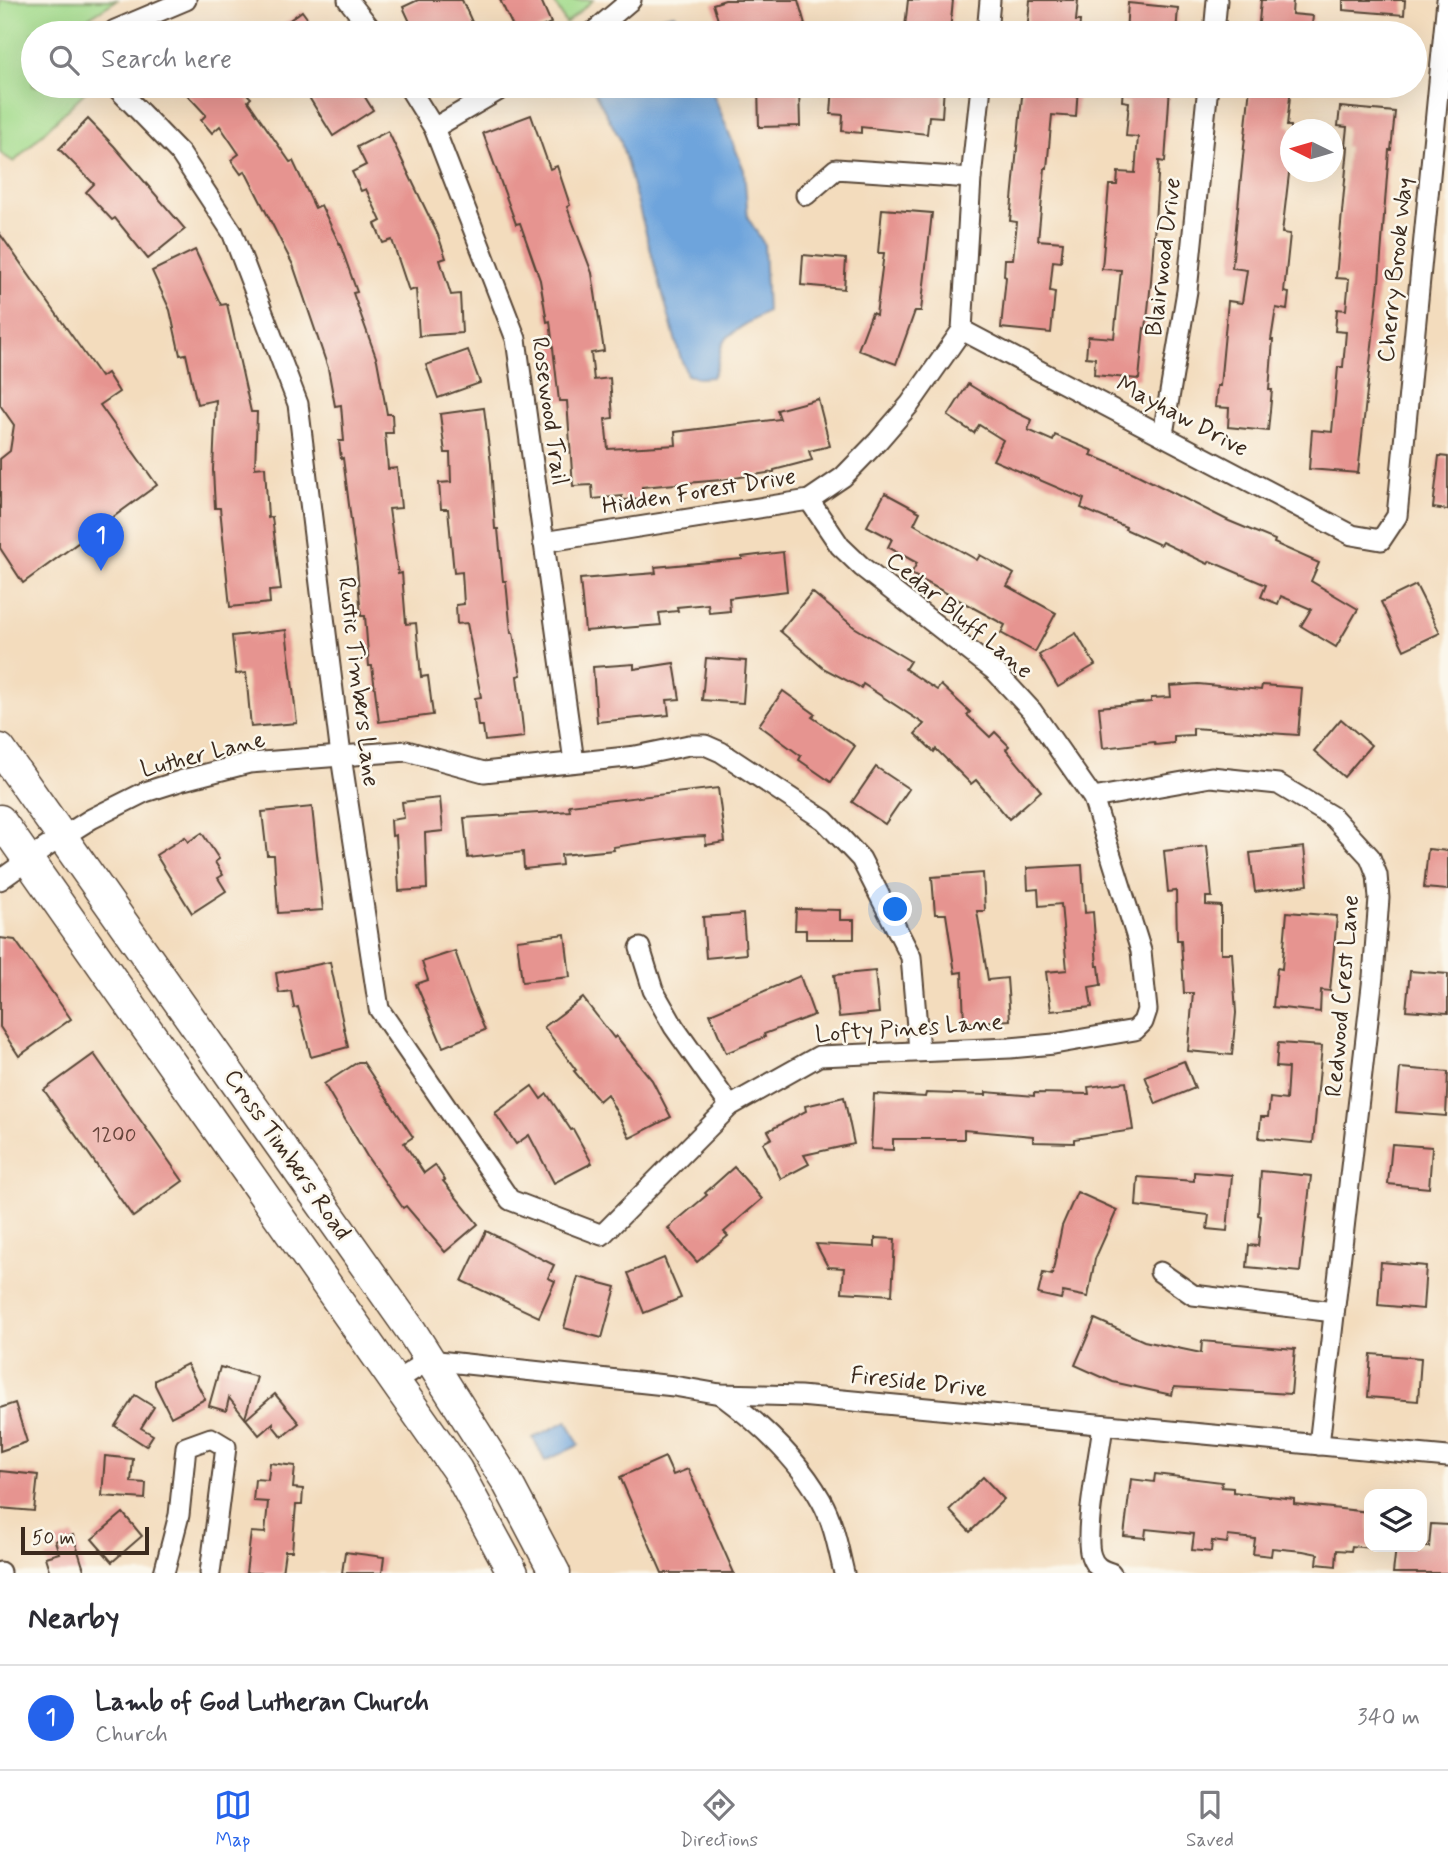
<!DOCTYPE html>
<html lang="en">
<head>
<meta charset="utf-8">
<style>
	:root { --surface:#fff; --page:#f7f7f7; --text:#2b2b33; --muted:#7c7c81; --line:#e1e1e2; --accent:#2563eb }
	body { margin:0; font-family:Mynerve,sans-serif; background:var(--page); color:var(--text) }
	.controls { position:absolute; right:21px; bottom:21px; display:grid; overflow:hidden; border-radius:14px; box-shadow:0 7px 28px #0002 }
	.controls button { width:63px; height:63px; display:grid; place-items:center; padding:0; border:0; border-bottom:2px solid var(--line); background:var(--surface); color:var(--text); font:35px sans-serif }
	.compass { position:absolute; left:1280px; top:119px; width:63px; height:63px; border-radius:50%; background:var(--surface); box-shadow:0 7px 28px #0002; rotate:275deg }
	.scale { position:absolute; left:21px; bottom:18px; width:128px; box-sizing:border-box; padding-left:7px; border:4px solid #3b2a1e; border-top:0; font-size:19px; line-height:24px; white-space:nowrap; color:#3b2a1e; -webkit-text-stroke:5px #fbf7ec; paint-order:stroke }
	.you { position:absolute; left:896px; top:910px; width:24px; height:24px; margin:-18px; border:5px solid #fff; border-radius:50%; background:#1a73e8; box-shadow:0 0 0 10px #1a73e833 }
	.badge { display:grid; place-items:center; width:46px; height:46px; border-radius:50%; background:var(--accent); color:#fff; font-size:23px; font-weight:700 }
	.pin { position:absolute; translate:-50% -58px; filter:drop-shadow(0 2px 4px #0008) }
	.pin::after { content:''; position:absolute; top:37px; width:24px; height:21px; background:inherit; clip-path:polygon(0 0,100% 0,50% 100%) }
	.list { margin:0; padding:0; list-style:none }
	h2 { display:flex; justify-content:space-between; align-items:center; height:91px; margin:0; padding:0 28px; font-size:30px }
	h2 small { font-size:23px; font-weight:400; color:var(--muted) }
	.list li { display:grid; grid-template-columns:46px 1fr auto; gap:21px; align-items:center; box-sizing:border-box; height:105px; padding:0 28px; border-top:2px solid var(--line) }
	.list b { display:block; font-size:26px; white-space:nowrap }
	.list p { margin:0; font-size:23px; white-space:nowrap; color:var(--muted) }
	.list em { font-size:23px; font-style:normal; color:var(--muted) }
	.icon { flex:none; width:38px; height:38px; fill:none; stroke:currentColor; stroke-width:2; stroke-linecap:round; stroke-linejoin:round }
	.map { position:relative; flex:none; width:1448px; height:1573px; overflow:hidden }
	.search { position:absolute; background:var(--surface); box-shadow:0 7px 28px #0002; left:21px; right:21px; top:21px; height:77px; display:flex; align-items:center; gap:18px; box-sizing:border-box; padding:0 24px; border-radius:38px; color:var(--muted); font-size:26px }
	.sheet { height:196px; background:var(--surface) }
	nav { display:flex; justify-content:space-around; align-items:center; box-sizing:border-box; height:98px; border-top:2px solid var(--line); background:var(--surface); font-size:19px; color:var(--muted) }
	nav a { display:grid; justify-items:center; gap:4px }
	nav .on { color:var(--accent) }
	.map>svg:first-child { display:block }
	.green { fill:#a3db8c; stroke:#6f8255; stroke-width:2 }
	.water { fill:#6ea4dc; stroke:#54677d; stroke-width:2 }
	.building { fill:#e69490 }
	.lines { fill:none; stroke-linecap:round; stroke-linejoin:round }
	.minor-casing { stroke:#574536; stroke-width:23 }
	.primary-casing { stroke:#574536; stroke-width:33 }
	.minor { stroke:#fff; stroke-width:19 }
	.primary { stroke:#fff; stroke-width:30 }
	.labels { text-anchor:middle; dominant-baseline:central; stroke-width:5; stroke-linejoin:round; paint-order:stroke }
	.number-label { font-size:21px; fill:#66443a }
	.street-label { font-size:24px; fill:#3b2a1e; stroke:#fbf7ec }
</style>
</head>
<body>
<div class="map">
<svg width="1448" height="1573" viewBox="0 0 1448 1573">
	<rect width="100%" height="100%" fill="#fbf7ec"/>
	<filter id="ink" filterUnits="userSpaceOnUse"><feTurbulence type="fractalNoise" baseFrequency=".0143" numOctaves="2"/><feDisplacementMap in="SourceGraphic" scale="14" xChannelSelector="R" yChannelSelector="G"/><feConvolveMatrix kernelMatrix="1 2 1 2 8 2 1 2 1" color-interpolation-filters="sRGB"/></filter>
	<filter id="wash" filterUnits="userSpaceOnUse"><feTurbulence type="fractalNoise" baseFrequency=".00686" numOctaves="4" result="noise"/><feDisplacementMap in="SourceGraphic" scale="28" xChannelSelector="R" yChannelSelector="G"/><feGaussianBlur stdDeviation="1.57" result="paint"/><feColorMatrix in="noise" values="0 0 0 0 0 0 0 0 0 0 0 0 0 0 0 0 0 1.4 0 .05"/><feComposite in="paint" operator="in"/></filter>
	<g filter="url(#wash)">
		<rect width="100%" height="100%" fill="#f3dcbd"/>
		<g class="green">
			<path d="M0,0H117L75,26L72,33H33V86L90,87L14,162L0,153Z"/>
			<path d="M553,0H593L566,24Z"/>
		</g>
		<g class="water">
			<path d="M674,14L687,27L689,33H642L657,18Z"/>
			<path d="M591,86H710L744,170L748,218L764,244L767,312C755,319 727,333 722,345C718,357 719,366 712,377L699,378L687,375L679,353L620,139Z"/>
			<path d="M567,1421L579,1445L545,1461L533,1438Z"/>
		</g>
		<g id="blocks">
			<g class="building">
				<path d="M418,0H462L477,33H415L403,7Z"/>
				<path d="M500,0H541L551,23L528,33H516Z"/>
				<path d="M725,0H798L805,24L775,33H722L713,4Z"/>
				<path d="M908,0H953L950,31L905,27Z"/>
				<path d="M1030,0H1078L1076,21H1080L1079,33H1027Z"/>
				<path d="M1261,0H1293L1292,14L1313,16L1311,33H1258Z"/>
				<path d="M1343,0H1405L1404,15L1343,10Z"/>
				<path d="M1128,3L1178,8L1176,33H1126Z"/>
				<path d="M302,11L318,33H290L283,25Z"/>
				<path d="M179,86H239L251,98L248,101L290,162L293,161L315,208L321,205L341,247L357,292L353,293L377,360L387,414H392L393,433H385L388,469L397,468L401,508L389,509L398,574L402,573L406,624L416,623L421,677L428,676L433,715L379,722L372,666H369L365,616H361L357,567L343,458L341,459L339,441H344L341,405L335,406L328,368L293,265L245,171L241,174L231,160L239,154L220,126L212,133L201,120L206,115Z"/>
				<path d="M302,86H358L373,110L333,136Z"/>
				<path d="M758,86H799L800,126L759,127Z"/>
				<path d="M833,86H944L942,117L929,116L927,134L861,127V133L842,131L843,115L831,114Z"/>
				<path d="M1023,86H1078L1076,117L1052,115L1047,168H1045L1038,240L1063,242L1061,262L1053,261L1050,291L1055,292L1051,333L1001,328L1006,277L1004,276L1005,259H1013L1017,222L1010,221Z"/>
				<path d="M1123,86H1170L1165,162L1159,161L1151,282L1146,329L1144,328L1139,379L1094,375L1095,358L1086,357L1088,336L1114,338L1121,270L1102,269L1109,185H1117L1118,172L1135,173L1138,137L1126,136L1129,102L1122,101Z"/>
				<path d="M1250,86H1291L1287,126H1291V157L1282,233L1290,234L1284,292L1289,293L1287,310L1276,308L1271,340H1273L1269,390H1272L1268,431L1228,427L1229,408L1215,407L1217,386H1220L1228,301L1242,303L1247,270L1232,268Z"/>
				<path d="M1340,107L1395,112L1391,150H1389L1379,282L1358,473L1309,469L1312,430L1332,432L1338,367H1343L1346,332L1335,331L1337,309L1346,310L1349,279L1336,278L1348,147L1345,146L1347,127L1338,126Z"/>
				<path d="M531,115L550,169L557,166L570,205L567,207L592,273L604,351L591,353L594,380L610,378L613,418L605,419L608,449L676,445L675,432L780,419L777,410L818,399L830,446L809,451L812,460L774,470V472L721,480L642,487V499L622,500V496L593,499L592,485L573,486L567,401H559L550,321L547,322L540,280L520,223L516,224L483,133Z"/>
				<path d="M88,119L114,146L185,229L148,259L115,218L112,220L86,192L94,184L59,149Z"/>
				<path d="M388,131L438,235L446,258L440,260L451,295L460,294L462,333L419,336L416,289L409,291L392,240L383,243L375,224L381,221L366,189L361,191L352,172L366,165L357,147Z"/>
				<path d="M882,209L932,213L921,311H915L896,364L858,350L872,313L876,315L884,253H878Z"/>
				<path d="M0,234L101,377L107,373L119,392L100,405L157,485L23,583L0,548V459L10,451L14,425L0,405Z"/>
				<path d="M195,250L221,305L227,304L251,412H257L255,468L265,467L268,518L272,517L281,590L269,591L270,603L230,607L220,508H215L213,470L216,400L197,404L186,354L180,355L170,310L152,271Z"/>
				<path d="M803,255L846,259L844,289L801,285Z"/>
				<path d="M468,350L480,383L438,398L426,365Z"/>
				<path d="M968,384L1009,409L1032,420L1028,430L1053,441L1055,435L1093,451L1091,455L1134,473L1229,521L1275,540L1274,543L1319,563L1311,581L1358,609L1336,647L1301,626L1311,609L1281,596L1278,604L1261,597L1266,585L1210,561L1208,564L1162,542L1160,545L1125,529L1126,527L1081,508L1084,499L993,460L1003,440L979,425L974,433L948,416Z"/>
				<path d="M484,408L491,464L495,529H498L503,581H506L511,633H513L521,675L517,676L524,737L485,741L483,726H478L475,698L481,697L467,623L457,624L456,605L464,604L462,572L454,573L448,509H441L439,483L451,482L450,453H445L440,414Z"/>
				<path d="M1439,456L1448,457V510L1433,508Z"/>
				<path d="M885,493L920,512L914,524L977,560L980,555L1014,574L1007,586L1056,613L1035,652L1001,633L1005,625L911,574L917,563L888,547L892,539L867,526Z"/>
				<path d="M783,552L787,591L729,598L730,611L709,613L708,604L677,607L678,611L659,613L661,625L585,631L580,579L656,573L655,567L742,559V557Z"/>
				<path d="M1416,585L1440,633L1404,650L1381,602Z"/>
				<path d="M812,592L854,627L910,661L905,669L937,690L941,685L970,712L967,715L990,737L995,732L1009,746L1006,749L1041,791L1009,819L976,780L971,784L936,749L934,752L915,734L924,724L863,684L861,688L823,668L780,631Z"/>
				<path d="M286,630L297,723L251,727L246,673L236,674L232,636Z"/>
				<path d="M1076,633L1095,665L1058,687L1039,655Z"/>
				<path d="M706,658L746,661L743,703L702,700Z"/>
				<path d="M674,663L680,699L667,700L669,715L597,722L593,667L634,664V669Z"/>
				<path d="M1198,684L1261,690L1262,685L1302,688L1298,735L1193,728V735L1174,736V743L1155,745L1154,742L1103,748L1099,707L1151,702V698L1171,697L1170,686Z"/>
				<path d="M783,691L815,714L812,717L855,746L831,782L799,760L801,756L759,725Z"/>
				<path d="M1341,719L1371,745L1344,777L1314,751Z"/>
				<path d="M876,767L909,789L885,824L852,802Z"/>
				<path d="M718,788L725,842L706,845L705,836L685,837L613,847L614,850L561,855L562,865L524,869L523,852L468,858L464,818L570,811L569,805Z"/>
				<path d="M440,798L443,831L425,833L427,889L399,891L396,835L392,836L391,820L404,818L402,802Z"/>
				<path d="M312,807L323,910L278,913L274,855H267L262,812Z"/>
				<path d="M202,833L219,859L215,862L223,875L218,878L226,891L192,913L156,855L185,837L188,842Z"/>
				<path d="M1207,846L1212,897H1206V905L1221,906V953H1232L1236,1013L1232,1055L1188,1051L1193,993H1184L1181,940H1177L1176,891L1168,892L1164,851Z"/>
				<path d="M1304,847L1308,885L1255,892L1250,853Z"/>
				<path d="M1428,849L1448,851V890L1424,888Z"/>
				<path d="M1082,865L1085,913L1093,912L1097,966H1099L1101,985L1089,987L1092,1007L1051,1011L1046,972L1067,970L1061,904L1039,906L1038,889L1028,890L1027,868Z"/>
				<path d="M983,873L985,911H977L988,980L1007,978L1010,1020L964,1023L962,972L955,973L946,914H935L932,877Z"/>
				<path d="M796,909L840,910V920H854V939H806V930H795Z"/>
				<path d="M1287,912L1337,916L1330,991L1321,990L1320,1012L1273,1007L1277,968L1282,969Z"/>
				<path d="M743,914L746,954L706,958L703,917Z"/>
				<path d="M565,934L570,977L522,982L517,940Z"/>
				<path d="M0,938L15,940L71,1019L19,1056L0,1027Z"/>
				<path d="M455,951L470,994L485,1030L443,1047L416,984L428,980L422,962Z"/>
				<path d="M330,962L348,1047L311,1057L298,1007L294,1008L291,991L279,993L276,973Z"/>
				<path d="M875,971L879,1013L839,1017L834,975Z"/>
				<path d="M1410,971L1448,974V1013L1406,1010Z"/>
				<path d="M800,976L814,1015L764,1034L765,1037L726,1053L710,1014Z"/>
				<path d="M583,998L614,1038L616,1036L652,1080L671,1117L630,1138L607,1094L599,1101L574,1071L576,1070L544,1027Z"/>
				<path d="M1278,1043L1322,1046L1313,1143L1259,1138L1261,1117H1268L1270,1098L1286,1100L1288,1068L1276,1067Z"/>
				<path d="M94,1054L183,1181L133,1217L44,1090Z"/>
				<path d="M1184,1061L1195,1088L1156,1104L1145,1076Z"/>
				<path d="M358,1062H363L413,1137L404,1143L424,1173L435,1165L445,1180L443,1181L478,1224L445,1252L406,1206L403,1208L368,1158L324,1084Z"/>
				<path d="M1400,1068L1448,1072L1446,1116L1396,1112Z"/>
				<path d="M1126,1082L1133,1130L1074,1139V1143L1033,1142V1136L964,1130V1139H893V1150L871,1149L874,1094L925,1097L926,1093L986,1095V1092L1034,1096V1093L1089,1094L1088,1087Z"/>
				<path d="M532,1086L541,1099L547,1094L571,1130L573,1129L592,1163L554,1183L529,1135L516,1144L495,1113Z"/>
				<path d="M844,1097L854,1144L804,1155L809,1164L781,1179L763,1143L772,1138L768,1131L806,1111L805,1106Z"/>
				<path d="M1392,1144L1432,1147L1429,1188L1388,1184Z"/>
				<path d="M734,1167L762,1199L724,1232L728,1236L697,1262L668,1228L707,1195L705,1193Z"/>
				<path d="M1261,1171L1311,1176L1300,1272L1247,1267L1249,1245L1258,1246L1261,1216L1258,1215Z"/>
				<path d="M1194,1172L1232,1175L1227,1231L1207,1229L1209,1215L1136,1206L1138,1177L1194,1181Z"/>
				<path d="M1077,1192L1117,1210L1095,1259L1088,1297L1063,1292L1061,1299L1038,1294L1043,1273L1052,1275L1062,1226Z"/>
				<path d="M486,1231L554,1265L548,1278L555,1281L539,1317L462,1281Z"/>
				<path d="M875,1238L895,1239L892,1295L842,1292L844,1268L828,1267L816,1244L875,1247Z"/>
				<path d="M664,1258L681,1298L644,1313L628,1273Z"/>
				<path d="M1381,1262L1426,1266L1423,1309L1378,1305Z"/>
				<path d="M578,1277L616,1287L602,1338L564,1328Z"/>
				<path d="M1095,1319L1144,1341L1201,1353L1202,1341L1295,1349L1291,1394L1174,1387L1172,1395L1113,1382L1075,1365Z"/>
				<path d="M1371,1354L1421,1358L1418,1401L1368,1397Z"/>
				<path d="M187,1364L205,1399L171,1417L155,1385V1380Z"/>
				<path d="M220,1367L257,1377L245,1418L229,1398L226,1411L209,1406Z"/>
				<path d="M275,1394L299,1423L282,1437L273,1426V1423L259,1435L246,1419Z"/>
				<path d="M135,1395L154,1407L141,1428L153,1435L146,1446L115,1426Z"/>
				<path d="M15,1403L27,1442L0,1451V1408Z"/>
				<path d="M105,1456L133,1459L131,1482L146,1483L145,1499L102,1496Z"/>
				<path d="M665,1457L673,1475L688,1469L734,1573H662L620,1477Z"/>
				<path d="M270,1463L295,1466L293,1488L303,1489L302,1505H296L292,1551H285L282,1573H246L251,1532L265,1533L268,1502L253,1501L255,1479L268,1480Z"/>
				<path d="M0,1471L38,1475L34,1511L0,1508Z"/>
				<path d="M1155,1474L1222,1482L1221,1487L1233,1488V1492L1294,1499V1504L1369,1512V1548L1352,1546L1351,1551L1337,1550L1336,1566L1317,1564L1318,1554L1303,1551L1272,1548L1271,1556L1253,1554L1255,1539L1228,1536L1227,1543L1212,1541L1211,1552L1192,1550L1194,1534L1146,1529L1145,1538L1124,1536L1131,1479L1154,1482Z"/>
				<path d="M983,1477L1004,1499L970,1532L949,1510Z"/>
				<path d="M123,1513L142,1536L112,1562L92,1539Z"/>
				<path d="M1431,1524L1448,1525V1573H1393L1396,1547H1429Z"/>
				<path d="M73,1535L85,1573H50L45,1557L59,1553L55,1541Z"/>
				<path d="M345,1552L384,1557L382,1573H342Z"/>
			</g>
		</g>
	</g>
	<g filter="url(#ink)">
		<use href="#blocks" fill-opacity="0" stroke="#574536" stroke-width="2"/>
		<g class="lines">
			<g class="minor-casing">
				<g id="minor">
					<path d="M348,0L374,33"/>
					<path d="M112,33L115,30L186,0"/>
					<path d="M592,33L631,0"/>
					<path d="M987,33L990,0"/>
					<path d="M1214,33L1217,0"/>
					<path d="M115,86L180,153L232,232L298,404L341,756L379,1009L510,1200L602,1235L730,1106L819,1056L1010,1048L1054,1044L1135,1030L1143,1022L1147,1010L1141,951L1093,798L1032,711L995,671L862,567L840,546L809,500"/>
					<path d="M408,86L434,128L516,339L574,762"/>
					<path d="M434,128L506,86"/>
					<path d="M806,195L836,169L971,178"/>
					<path d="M962,330L1352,535L1381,540L1397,516L1447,0"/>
					<path d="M1163,434L1187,291L1208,86"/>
					<path d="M543,542L809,500L843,477L878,441L910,404L962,330L971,178L981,86"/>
					<path d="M1093,798L1211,777L1278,784L1333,817L1370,857L1377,875L1379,898L1373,977L1319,1445"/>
					<path d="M0,880L45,848L91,819L145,792L183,780L249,763L407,751L484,772L636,756L689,745H705L721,752L824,820L861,859L911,957L919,1050"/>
					<path d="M640,948L653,990L674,1027L730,1106"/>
					<path d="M1160,1272L1193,1295L1334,1312"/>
					<path d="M393,1383L429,1360L674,1386L720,1394L800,1396L1448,1457"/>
					<path d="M720,1394C758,1422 798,1459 821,1500C834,1523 838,1548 844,1573"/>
					<path d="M1103,1425C1100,1452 1083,1535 1091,1556C1094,1566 1101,1570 1111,1573"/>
					<path d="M0,1572V1573"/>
					<path d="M164,1573L179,1515L186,1447L211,1438L226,1447L210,1573"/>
				</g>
			</g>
			<g class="primary-casing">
				<g id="primary">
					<path d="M0,749L412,1332L507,1482L555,1573"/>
					<path d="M0,820L457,1470L513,1573"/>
				</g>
			</g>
			<use href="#minor" class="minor"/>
			<use href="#primary" class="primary"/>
		</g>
	</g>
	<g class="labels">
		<g class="number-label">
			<text x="114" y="1135">1200</text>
		</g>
		<g class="street-label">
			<text transform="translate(1164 257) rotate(-83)">Blairwood Drive</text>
			<text transform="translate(1396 270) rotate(-84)">Cherry Brook Way</text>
			<text transform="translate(549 411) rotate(82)">Rosewood Trail</text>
			<text transform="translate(1182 417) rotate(28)">Mayhaw Drive</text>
			<text transform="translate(699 492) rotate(-9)">Hidden Forest Drive</text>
			<text transform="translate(959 616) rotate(40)">Cedar Bluff Lane</text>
			<text transform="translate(358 682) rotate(83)">Rustic Timbers Lane</text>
			<text transform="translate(203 755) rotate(-14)">Luther Lane</text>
			<text transform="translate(1343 996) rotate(-85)">Redwood Crest Lane</text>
			<text transform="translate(909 1029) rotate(-4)">Lofty Pines Lane</text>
			<text transform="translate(287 1155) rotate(55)">Cross Timbers Road</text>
			<text transform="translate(919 1383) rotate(6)">Fireside Drive</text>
		</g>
	</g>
</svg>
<div class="controls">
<button><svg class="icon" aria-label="layers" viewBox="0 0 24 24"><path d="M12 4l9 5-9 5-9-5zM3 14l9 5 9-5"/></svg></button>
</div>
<svg class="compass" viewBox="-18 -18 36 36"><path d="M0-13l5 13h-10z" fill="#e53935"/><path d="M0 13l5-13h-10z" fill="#7c7c81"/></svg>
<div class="scale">50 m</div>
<div class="you"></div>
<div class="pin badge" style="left:101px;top:571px">1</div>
<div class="search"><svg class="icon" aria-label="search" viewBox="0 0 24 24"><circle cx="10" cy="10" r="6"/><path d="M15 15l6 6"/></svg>Search here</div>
</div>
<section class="sheet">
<h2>Nearby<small></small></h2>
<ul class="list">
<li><span class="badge">1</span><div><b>Lamb of God Lutheran Church</b><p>Church</p></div><em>340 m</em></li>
</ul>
</section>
<nav>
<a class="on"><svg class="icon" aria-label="map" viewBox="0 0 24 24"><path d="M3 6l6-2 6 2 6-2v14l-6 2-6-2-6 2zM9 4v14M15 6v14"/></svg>Map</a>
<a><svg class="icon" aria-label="directions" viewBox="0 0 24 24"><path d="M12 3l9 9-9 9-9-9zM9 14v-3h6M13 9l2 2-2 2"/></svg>Directions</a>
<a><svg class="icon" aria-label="saved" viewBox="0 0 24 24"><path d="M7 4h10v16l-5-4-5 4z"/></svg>Saved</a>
</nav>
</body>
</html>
